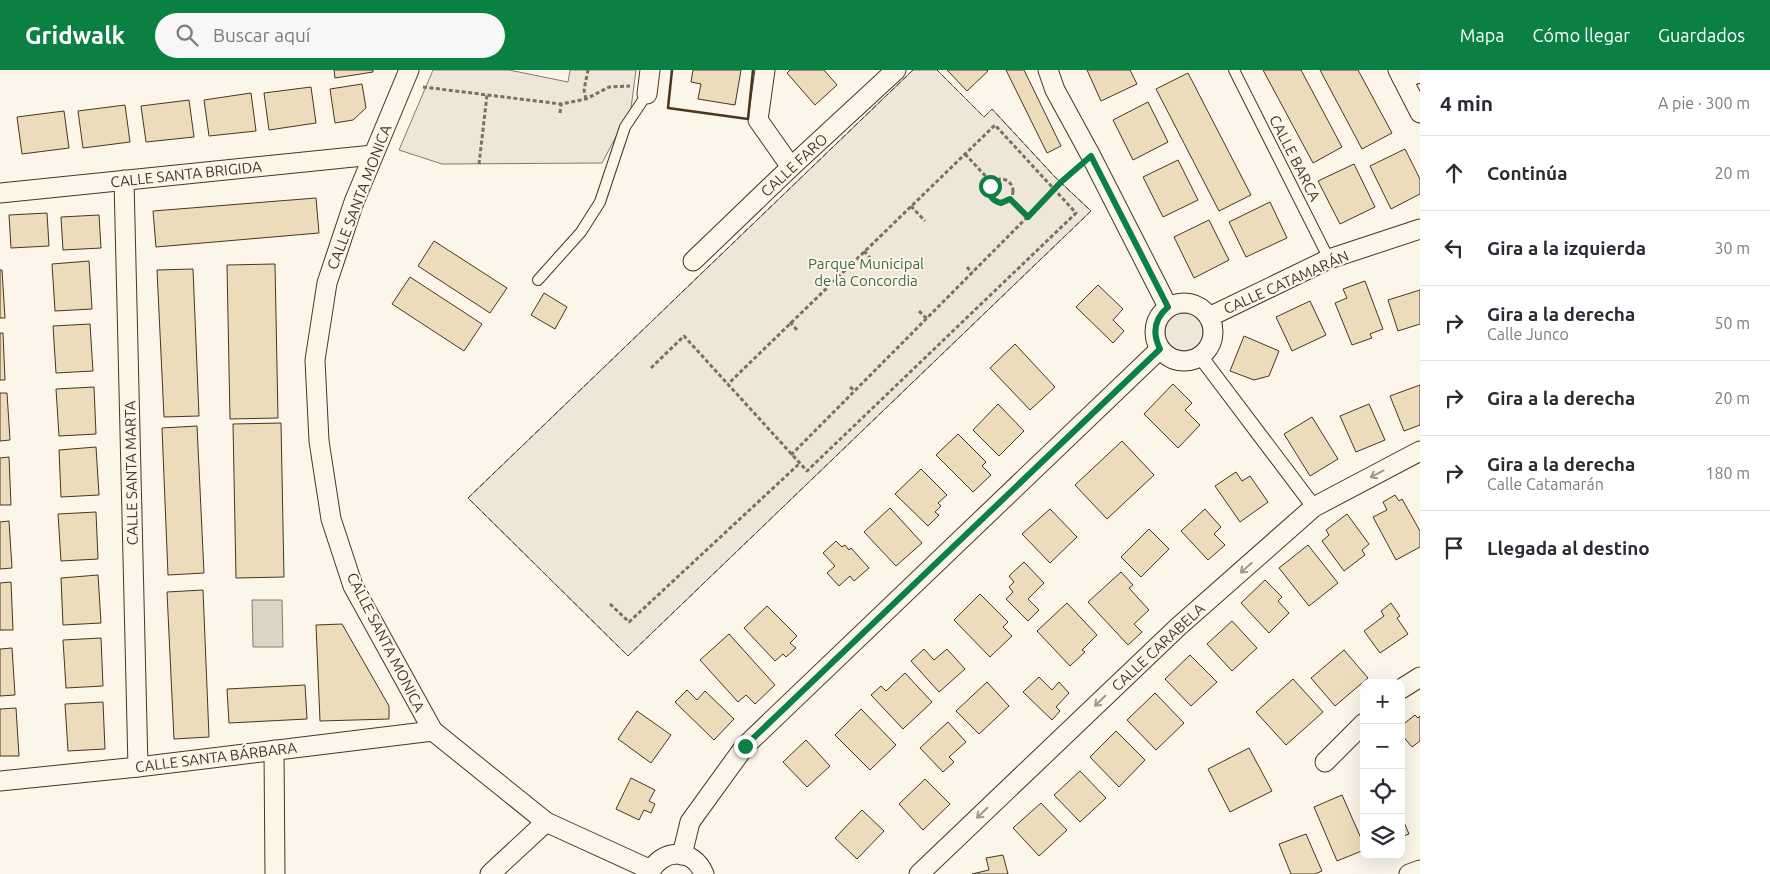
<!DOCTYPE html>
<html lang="es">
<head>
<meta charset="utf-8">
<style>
	:root { --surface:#fff; --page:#f7f7f7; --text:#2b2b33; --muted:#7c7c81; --line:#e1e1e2; --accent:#0b8043 }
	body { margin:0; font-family:Ubuntu,sans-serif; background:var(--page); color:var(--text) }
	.controls { position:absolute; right:15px; bottom:15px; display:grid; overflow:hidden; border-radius:10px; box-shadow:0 5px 20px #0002 }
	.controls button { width:45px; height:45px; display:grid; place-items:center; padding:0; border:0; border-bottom:1px solid var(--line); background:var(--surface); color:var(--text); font:25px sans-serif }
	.stop { position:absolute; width:15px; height:15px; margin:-11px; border:4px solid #0b8043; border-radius:50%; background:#fff }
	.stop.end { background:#0b8043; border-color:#fff; box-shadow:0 1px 5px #0008 }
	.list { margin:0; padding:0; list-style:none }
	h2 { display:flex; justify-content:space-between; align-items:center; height:65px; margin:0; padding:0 20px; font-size:21px }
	h2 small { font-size:16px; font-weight:400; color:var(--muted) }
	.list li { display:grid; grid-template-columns:32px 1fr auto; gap:15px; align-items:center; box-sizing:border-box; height:75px; padding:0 20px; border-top:1px solid var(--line) }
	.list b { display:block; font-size:19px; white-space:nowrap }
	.list p { margin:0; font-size:16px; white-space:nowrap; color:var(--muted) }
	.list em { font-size:16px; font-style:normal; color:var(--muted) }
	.icon { flex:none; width:28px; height:28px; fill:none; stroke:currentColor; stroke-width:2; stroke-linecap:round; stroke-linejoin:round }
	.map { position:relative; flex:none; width:1420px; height:804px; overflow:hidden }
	header { display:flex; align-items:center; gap:30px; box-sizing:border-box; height:70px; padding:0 25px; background:var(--accent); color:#fff }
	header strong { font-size:24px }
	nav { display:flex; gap:28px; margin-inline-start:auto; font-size:18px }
	.search { width:350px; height:45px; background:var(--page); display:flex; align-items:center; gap:12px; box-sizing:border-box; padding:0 18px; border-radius:28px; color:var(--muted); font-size:19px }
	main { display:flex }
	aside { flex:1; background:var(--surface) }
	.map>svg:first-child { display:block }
	.green { fill:#ede6d9; stroke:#887966 }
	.water { fill:#dcd4c6; stroke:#887966 }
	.building { fill:#ecdcbc; stroke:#4a3520 }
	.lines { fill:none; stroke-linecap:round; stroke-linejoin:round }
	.service-casing { stroke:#4a3520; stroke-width:12 }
	.pedestrian-casing { stroke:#4a3520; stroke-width:16 }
	.minor-casing { stroke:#4a3520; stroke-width:21 }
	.path { stroke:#7f6f5c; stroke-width:3; stroke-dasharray:4 2.5; stroke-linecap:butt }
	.service { stroke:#fbf6e9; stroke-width:10 }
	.pedestrian { stroke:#fbf6e9; stroke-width:14 }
	.minor { stroke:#fbf6e9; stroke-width:19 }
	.fence { stroke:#4a3520; stroke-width:1; stroke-dasharray:6 2.5; stroke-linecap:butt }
	.wall { stroke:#4a3520; stroke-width:2.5 }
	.oneway { stroke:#a29684 }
	.route { stroke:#0b8043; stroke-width:6 }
	.labels { text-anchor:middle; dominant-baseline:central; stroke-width:4; stroke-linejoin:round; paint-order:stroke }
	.street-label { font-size:15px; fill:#4a3520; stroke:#fbf6e9 }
	.park-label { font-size:15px; fill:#436837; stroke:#fbf6e9 }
</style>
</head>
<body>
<header>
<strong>Gridwalk</strong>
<div class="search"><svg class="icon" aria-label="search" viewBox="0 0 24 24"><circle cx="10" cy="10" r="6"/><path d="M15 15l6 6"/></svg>Buscar aquí</div>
<nav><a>Mapa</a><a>Cómo llegar</a><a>Guardados</a></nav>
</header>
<main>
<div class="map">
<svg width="1420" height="804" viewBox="0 0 1420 804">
	<rect width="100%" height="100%" fill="#fbf6e9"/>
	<g class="green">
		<path d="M433,0H509L568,12L570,0H636L631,38L602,93L442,94L399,80Z"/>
		<path d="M913,0H937L984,47L992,39L1055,107L1091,141L628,586L468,428Z"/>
		<circle cx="1184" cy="262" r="19"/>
	</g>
	<path class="water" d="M252,530H282L283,577H253Z"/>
	<g class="building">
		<path d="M334,0H373V2L335,8Z"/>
		<path d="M693,0H741L735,35L698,29L701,14L691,12Z"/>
		<path d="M790,0H824L837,15L815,35L787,3Z"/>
		<path d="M947,0H987L988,1L967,21Z"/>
		<path d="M1006,0H1024L1061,76L1047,83Z"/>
		<path d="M1087,0H1130L1137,14L1101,31Z"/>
		<path d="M1263,0H1301L1342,77L1313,93Z"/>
		<path d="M1320,0H1358L1392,63L1362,79Z"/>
		<path d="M1188,3L1251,125L1219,141L1156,19Z"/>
		<path d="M362,14L366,38L353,50L335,53L330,19Z"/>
		<path d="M311,17L316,53L269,60L264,23Z"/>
		<path d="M251,23L256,61L209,66L204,30Z"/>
		<path d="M189,30L194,67L146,72L141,36Z"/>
		<path d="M1148,32L1168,72L1133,90L1113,50Z"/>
		<path d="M125,35L130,72L83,78L78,41Z"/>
		<path d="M64,41L69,78L22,84L17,47Z"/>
		<path d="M1405,79L1420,109V124L1391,139L1370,96Z"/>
		<path d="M1178,90L1198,130L1163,147L1143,107Z"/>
		<path d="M1354,94L1375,137L1340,154L1318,111Z"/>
		<path d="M316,128L319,163L156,177L153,141Z"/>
		<path d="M1270,132L1287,168L1246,187L1229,152Z"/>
		<path d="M47,143L49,176L11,178L9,145Z"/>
		<path d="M99,145L101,178L63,180L61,147Z"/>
		<path d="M1209,150L1229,190L1194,208L1174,167Z"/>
		<path d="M434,171L507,218L490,243L418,196Z"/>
		<path d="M89,191L92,239L55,241L52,194Z"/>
		<path d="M275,194L278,348L230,349L227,195Z"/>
		<path d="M193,199L199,346L164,347L157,200Z"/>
		<path d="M0,200H2L5,248H0Z"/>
		<path d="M410,207L482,254L464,281L392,234Z"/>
		<path d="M1365,211L1383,259L1370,264L1372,268L1352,275L1335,233L1347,228L1343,219Z"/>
		<path d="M1098,215L1123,239L1113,250L1124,261L1113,273L1076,237Z"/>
		<path d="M1420,220V254L1398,261L1388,230Z"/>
		<path d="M544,223L567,237L555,259L531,245Z"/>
		<path d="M1310,231L1326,265L1292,281L1276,247Z"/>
		<path d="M90,254L93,301L56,303L53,256Z"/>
		<path d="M0,263H3L5,310H0Z"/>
		<path d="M1244,266L1279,281L1269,306L1254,310L1230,301Z"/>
		<path d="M1015,274L1055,317L1030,340L990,298Z"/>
		<path d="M1173,314L1192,333L1185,340L1200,355L1178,378L1144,344Z"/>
		<path d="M1420,315V355L1404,361L1390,326Z"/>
		<path d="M94,317L96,364L59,366L56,319Z"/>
		<path d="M0,323H7L10,370L0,371Z"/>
		<path d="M998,334L1024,361L999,386L973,360Z"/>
		<path d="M1369,334L1385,370L1356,382L1340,346Z"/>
		<path d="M1312,347L1338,389L1310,406L1284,364Z"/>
		<path d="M281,353L284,507L236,508L233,354Z"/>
		<path d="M197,356L204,503L168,505L162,358Z"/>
		<path d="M958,364L986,392L982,396L991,405L973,422L936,385Z"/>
		<path d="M1122,371L1154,405L1107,449L1075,415Z"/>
		<path d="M96,377L99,425L61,427L59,380Z"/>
		<path d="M9,387L11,435H0V388Z"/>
		<path d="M921,399L947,425L938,433L941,436L935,442L939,445L928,456L895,424Z"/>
		<path d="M1236,402L1242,411L1250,406L1268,432L1240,452L1215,416Z"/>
		<path d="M1395,425L1399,431L1402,429L1420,461V477L1396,490L1373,447L1387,440L1383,432Z"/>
		<path d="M890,438L922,473L896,496L864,462Z"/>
		<path d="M1050,439L1077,467L1050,493L1022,464Z"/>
		<path d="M1205,439L1221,457L1214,464L1225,475L1208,490L1181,461Z"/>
		<path d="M96,442L98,489L61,491L58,444Z"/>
		<path d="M1347,444L1369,474L1362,480L1365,485L1344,501L1322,471L1329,465L1326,460Z"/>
		<path d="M9,451L12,498L0,499V452Z"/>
		<path d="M1149,459L1169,479L1141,507L1121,487Z"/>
		<path d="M836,471L842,477L845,475L849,480L851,478L869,498L854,511L850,506L839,516L827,503L835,496L823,483Z"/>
		<path d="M1308,475L1338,513L1309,536L1279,498Z"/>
		<path d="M1024,492L1044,513L1028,529L1039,540L1028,551L1006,529L1013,522L1009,517L1014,512L1009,506Z"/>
		<path d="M1121,502L1133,515L1129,518L1149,540L1134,554L1142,562L1128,575L1088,532Z"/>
		<path d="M98,505L101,553L63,555L61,508Z"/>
		<path d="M1265,510L1282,527L1278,531L1289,543L1269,563L1241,533Z"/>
		<path d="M11,512L13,560H0V513Z"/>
		<path d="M203,520L209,667L174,669L167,522Z"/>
		<path d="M980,524L1008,552L1003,557L1012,566L990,587L954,550Z"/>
		<path d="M1067,533L1097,565L1082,580L1085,582L1070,596L1037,561Z"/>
		<path d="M1391,533L1400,546L1397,548L1408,564L1380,583L1364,561L1384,546L1381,541Z"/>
		<path d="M767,536L797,566L790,573L796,578L786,587L783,584L775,591L744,558Z"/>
		<path d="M1232,551L1257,578L1232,601L1207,574Z"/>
		<path d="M342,554L389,636V649L320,651L316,555Z"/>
		<path d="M729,564L775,615L755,634L746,625L738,632L700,590Z"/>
		<path d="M101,568L103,616L66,618L63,570Z"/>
		<path d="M12,578L15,625L0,626V579Z"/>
		<path d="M924,579L934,590L947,579L965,599L939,622L911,591Z"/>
		<path d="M1344,580L1368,608L1335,636L1311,608Z"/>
		<path d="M1190,585L1217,612L1191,636L1165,609Z"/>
		<path d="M905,603L932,632L903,659L871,625L881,616L886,621Z"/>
		<path d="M1039,607L1052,620L1059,612L1069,623L1056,637L1060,641L1052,650L1023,622Z"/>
		<path d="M1293,609L1323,642L1286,675L1256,642Z"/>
		<path d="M987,612L1009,636L979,664L956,641Z"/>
		<path d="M305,615L307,649L229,653L227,619Z"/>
		<path d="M687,620L697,630L705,621L734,649L714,670L675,632Z"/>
		<path d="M1155,623L1184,653L1156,680L1127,650Z"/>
		<path d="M103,632L105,679L68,681L65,634Z"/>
		<path d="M16,638L19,686H0V639Z"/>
		<path d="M861,639L896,675L870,700L835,665Z"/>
		<path d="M637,641L671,665L651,693L618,669Z"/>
		<path d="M1415,645L1418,648L1420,646V671L1412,677L1401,664V656Z"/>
		<path d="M948,652L966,672L949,687L954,692L943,702L920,678Z"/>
		<path d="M1116,661L1145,690L1119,717L1090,687Z"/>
		<path d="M806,670L830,696L807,717L783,692Z"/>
		<path d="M1249,678L1272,721L1230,742L1208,699Z"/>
		<path d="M1080,701L1106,728L1080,752L1054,725Z"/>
		<path d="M631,708L655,720L649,731L655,734L651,743L644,740L639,750L616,739Z"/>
		<path d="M925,709L950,734L923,760L899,734Z"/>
		<path d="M1342,725L1364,775V780L1337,791L1314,737Z"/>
		<path d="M1041,733L1067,760L1039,786L1013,758Z"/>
		<path d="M862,740L884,761L857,789L835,768Z"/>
		<path d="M1401,745L1409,764L1401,767Z"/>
		<path d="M1306,764L1322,801L1315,804H1291L1279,774Z"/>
		<path d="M1003,785L1008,804H972L989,800L986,788Z"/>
	</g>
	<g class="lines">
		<g class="service-casing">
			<g id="service">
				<path d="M1234,0L1329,189"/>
				<path d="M538,210L581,162L600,132L625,57L647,24"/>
			</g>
		</g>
		<g class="pedestrian-casing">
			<path id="pedestrian" d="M1200,286L1314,437"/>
		</g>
		<g class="minor-casing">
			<g id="minor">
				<path d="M409,0L354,132L327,213L315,290L319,371L331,449L353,516L433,661L546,752L651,800"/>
				<path d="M765,0L758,50L791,97"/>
				<path d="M1048,0L1055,20L1091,86L1168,237"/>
				<path d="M1398,0L1420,43"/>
				<path d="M1402,8L1420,3"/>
				<path d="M647,24L650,0"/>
				<path d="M124,110L138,697"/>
				<path d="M0,123L373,85"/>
				<path d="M693,191L791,97L896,0"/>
				<circle cx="1184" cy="262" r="29"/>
				<path d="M1209,247L1329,189L1420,159"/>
				<path d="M1401,619L1420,607"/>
				<path d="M274,680L275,804"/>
				<path d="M1325,692L1364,653"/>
				<path d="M0,711L138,697L433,661"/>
				<path d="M682,785L690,752L745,676L1160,279"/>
				<path d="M490,804L546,752"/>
				<path d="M649,804C661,778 693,777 704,804"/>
				<path d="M919,804L1178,557L1314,437L1420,381"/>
				<path d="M1409,804L1420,800"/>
			</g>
		</g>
		<g class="path">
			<path d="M423,17L561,34L586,29L609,17L630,16"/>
			<path d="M586,29L584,20L588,0"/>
			<path d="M560,43L561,34"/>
			<path d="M965,84L992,113"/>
			<path d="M479,94L487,25"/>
			<circle cx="1001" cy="121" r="12"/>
			<path d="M1010,129L1028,147"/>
			<path d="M911,136L925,151"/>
			<path d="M864,181L878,197"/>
			<path d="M967,197L972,203"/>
			<path d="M919,241L927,249"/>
			<path d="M790,252L797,260"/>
			<path d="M651,298L684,266L807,401L1076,143L995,55L728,314"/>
			<path d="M850,317L855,321"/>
			<path d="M791,385L1075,99"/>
			<path d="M610,534L629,552L799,394"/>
		</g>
		<use href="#service" class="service"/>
		<use href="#pedestrian" class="pedestrian"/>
		<use href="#minor" class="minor"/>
		<path class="fence" d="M913,0L468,428L628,586L1091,141L1055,107L992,39L984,47L937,0"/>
		<path class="wall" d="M672,0L668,38L748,49L753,0"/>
	</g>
	<defs><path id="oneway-shaft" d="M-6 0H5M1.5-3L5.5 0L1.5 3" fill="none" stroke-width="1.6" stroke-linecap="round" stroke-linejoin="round" transform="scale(1.25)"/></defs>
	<g class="oneway">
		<use href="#oneway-shaft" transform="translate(1377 404) rotate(152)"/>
		<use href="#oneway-shaft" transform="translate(1246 498) rotate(139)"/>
		<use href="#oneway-shaft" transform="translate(1100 631) rotate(136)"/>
		<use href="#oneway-shaft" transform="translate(982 743) rotate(136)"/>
	</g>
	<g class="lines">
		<path class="route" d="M745,676L1160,279C1152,263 1154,249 1168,237L1091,86L1061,112L1028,147L1010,129L1001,133C992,131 988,125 990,116"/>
	</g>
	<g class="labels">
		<g class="street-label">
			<text transform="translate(1295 88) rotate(63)">CALLE BARCA</text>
			<text transform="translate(794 95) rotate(-43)">CALLE FARO</text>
			<text transform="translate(186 104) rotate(-6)">CALLE SANTA BRIGIDA</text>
			<text transform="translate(359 127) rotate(-69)">CALLE SANTA MONICA</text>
			<text transform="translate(1286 212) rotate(-24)">CALLE CATAMARÁN</text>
			<text transform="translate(131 403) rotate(-91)">CALLE SANTA MARTA</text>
			<text transform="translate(386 572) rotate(63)">CALLE SANTA MONICA</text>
			<text transform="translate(1158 577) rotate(-43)">CALLE CARABELA</text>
			<text transform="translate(216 687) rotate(-7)">CALLE SANTA BÁRBARA</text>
		</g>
		<g class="park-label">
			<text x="866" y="193">Parque Municipal<tspan x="866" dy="17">de la Concordia</tspan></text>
		</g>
	</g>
</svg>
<div class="controls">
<button>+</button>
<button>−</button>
<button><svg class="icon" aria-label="locate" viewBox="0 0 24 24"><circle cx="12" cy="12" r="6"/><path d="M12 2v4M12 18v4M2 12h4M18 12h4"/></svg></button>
<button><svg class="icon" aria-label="layers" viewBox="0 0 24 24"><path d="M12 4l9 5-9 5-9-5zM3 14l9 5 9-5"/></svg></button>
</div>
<div class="stop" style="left:990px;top:116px"></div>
<div class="stop end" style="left:745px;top:676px"></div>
</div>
<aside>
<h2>4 min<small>A pie · 300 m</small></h2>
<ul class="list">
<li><svg class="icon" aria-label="ahead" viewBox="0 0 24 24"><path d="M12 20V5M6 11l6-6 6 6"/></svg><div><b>Continúa</b></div><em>20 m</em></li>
<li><svg class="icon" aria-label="left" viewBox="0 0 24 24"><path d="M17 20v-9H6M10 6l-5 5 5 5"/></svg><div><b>Gira a la izquierda</b></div><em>30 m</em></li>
<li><svg class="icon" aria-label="right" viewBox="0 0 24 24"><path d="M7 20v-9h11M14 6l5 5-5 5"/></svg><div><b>Gira a la derecha</b><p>Calle Junco</p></div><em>50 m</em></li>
<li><svg class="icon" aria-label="right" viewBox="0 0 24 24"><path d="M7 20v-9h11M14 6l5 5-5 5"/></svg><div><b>Gira a la derecha</b></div><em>20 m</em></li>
<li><svg class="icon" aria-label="right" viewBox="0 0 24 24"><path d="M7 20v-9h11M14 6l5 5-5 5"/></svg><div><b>Gira a la derecha</b><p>Calle Catamarán</p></div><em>180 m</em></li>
<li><svg class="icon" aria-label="arrive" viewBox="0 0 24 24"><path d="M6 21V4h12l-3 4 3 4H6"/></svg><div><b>Llegada al destino</b></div></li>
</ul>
</aside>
</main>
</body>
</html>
